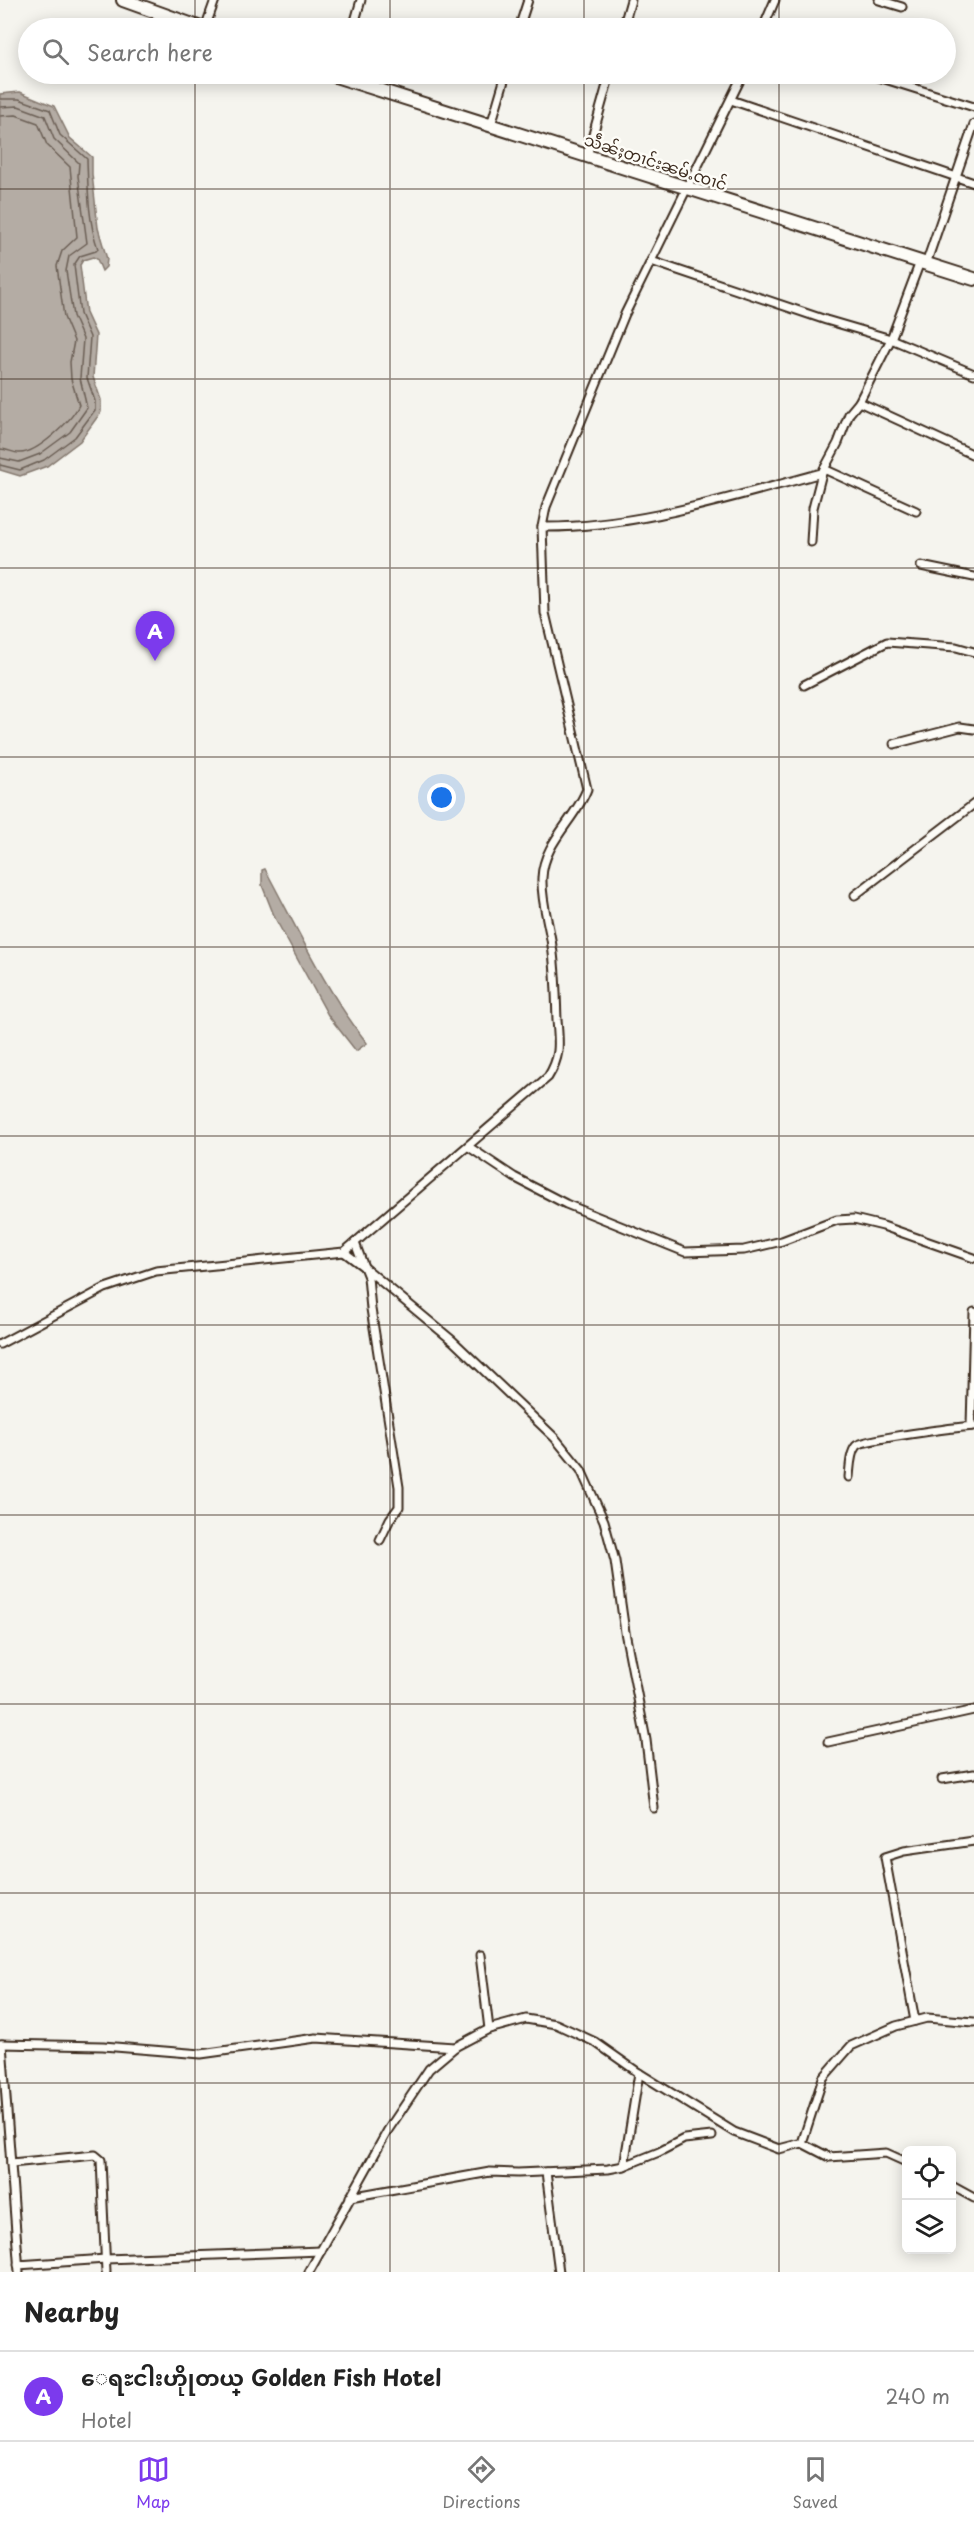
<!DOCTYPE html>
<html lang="en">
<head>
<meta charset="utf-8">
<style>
	:root { --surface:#fff; --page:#f6f6f6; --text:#222; --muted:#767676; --line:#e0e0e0; --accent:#7c3aed }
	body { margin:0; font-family:"Playpen Sans","Noto Sans Myanmar",sans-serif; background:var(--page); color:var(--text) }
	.controls { position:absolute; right:18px; bottom:18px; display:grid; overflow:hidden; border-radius:9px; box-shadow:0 3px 15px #0003 }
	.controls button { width:54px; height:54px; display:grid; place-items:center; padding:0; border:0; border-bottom:2px solid var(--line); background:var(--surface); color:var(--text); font:30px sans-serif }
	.you { position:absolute; left:442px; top:798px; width:21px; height:21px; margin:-15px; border:4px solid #fff; border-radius:50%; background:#1a73e8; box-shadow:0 0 0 9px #1a73e833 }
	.badge { display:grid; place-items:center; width:39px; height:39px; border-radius:50%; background:var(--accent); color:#fff; font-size:20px; font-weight:700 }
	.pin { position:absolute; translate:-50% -50px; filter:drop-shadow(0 2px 3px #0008) }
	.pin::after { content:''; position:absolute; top:32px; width:21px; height:18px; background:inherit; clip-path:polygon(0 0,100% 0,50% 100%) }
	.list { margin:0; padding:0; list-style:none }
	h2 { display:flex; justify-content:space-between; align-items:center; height:78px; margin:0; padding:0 24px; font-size:26px }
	h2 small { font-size:20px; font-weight:400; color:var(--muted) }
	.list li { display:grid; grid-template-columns:39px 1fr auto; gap:18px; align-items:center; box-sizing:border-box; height:90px; padding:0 24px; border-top:2px solid var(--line) }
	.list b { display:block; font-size:22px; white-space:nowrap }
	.list p { margin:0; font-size:20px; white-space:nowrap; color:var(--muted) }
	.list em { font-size:20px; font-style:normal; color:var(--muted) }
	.icon { flex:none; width:33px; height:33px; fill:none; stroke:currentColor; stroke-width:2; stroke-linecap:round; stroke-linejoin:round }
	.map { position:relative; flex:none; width:974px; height:2272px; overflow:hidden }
	.search { position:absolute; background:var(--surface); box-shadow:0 3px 15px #0003; left:18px; right:18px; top:18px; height:66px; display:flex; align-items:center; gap:15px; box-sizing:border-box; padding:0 21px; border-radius:33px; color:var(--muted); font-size:22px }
	.sheet { height:168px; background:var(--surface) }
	nav { display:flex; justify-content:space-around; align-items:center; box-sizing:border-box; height:84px; border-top:2px solid var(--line); background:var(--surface); font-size:16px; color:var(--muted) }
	nav a { display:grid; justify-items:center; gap:3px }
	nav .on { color:var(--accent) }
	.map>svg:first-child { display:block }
	.water { fill:#b4aca4; stroke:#84786e; stroke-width:1.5 }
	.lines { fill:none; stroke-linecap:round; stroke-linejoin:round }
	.shore { stroke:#6b5e54; stroke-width:1.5 }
	.minor-casing { stroke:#3b2a1e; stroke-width:11 }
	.trunk-casing { stroke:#3b2a1e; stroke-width:16 }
	.minor { stroke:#fdfcf7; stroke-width:7 }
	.trunk { stroke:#fdfcf7; stroke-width:12 }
	.grid { fill:none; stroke:#3b2a1e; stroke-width:1.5; stroke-opacity:0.55 }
	.labels { text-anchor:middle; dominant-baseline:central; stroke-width:5; stroke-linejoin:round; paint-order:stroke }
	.street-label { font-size:16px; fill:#3b2a1e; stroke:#fdfcf7 }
</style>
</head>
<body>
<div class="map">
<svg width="974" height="2272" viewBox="0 0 974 2272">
	<rect width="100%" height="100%" fill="#f5f4ee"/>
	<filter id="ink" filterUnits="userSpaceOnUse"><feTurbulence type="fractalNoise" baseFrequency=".0167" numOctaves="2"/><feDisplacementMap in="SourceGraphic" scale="12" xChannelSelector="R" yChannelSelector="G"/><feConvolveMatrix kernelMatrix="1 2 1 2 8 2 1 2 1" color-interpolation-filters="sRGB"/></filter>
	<g filter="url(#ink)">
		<g class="water">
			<path d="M20,92L54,106L70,138L92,157V174L98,228L107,259L106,267L102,271L97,259L93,257L83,260L80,265L86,313L96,335L93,377L101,400V412L80,441L47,466L20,476L0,470V94Z"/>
			<path d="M265,869C297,928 325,990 367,1043L356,1051L328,1015L275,918L262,885V870Z"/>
		</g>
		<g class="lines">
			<g class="shore">
				<path d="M0,99H19L50,110L60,135L87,159C88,188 88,221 98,249L96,251L80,256L74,265L80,314L90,337L87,378L95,401V410L75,437L44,460L20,470L0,465"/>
				<path d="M0,107L18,106L45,116L54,139L79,163L78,176L87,243L69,256L66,271L73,316L83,339L80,378L87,408L70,432L40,454L19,462L0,458"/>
				<path d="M0,116L16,115L38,123L47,145L70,167L77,237L62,251L57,266L64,317L74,341L70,362L71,379L79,405C72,420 37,454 19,453C13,453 7,449 0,449"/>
			</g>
			<g class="minor-casing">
				<g id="minor">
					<path d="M879,0L902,7"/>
					<path d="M205,28L215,0"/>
					<path d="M353,28L361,0"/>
					<path d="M519,28L528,0"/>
					<path d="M623,28L631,0"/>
					<path d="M763,28L775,0"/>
					<path d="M869,74L974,107"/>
					<path d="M731,100L974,183"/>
					<path d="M491,125L506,74"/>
					<path d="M587,156L610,74"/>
					<path d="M651,261L826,320L891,339L974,374"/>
					<path d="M926,264L974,124"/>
					<path d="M859,402L974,455"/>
					<path d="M824,469L916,511"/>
					<path d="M542,527C637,528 730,497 822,473"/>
					<path d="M811,542L813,508L822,473L838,443L849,414L859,402L891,339L920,262"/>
					<path d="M921,566L974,577"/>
					<path d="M804,685L887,642L956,647L974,652"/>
					<path d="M894,744L960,727L974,729"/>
					<path d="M855,895L974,804"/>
					<path d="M469,1147L514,1177L566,1204L685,1252L744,1250L782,1241L837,1220L854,1219L883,1226L974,1258"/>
					<path d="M355,1243L364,1267L453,1341L555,1438L581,1470L604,1521L615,1561L625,1632L646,1740L654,1808"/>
					<path d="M344,1252L364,1267L368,1277L371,1309L399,1487V1507L390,1519L380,1540"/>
					<path d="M0,1344L105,1288L156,1271L344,1252L548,1077C561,1056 559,1044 557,1020C556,995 556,971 552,946C549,923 541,902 542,878C543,843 576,819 587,789L545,613L542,527L546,507L625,314L743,74"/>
					<path d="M971,1426L974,1312"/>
					<path d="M849,1477C850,1468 850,1453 856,1446C862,1439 959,1427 974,1426"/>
					<path d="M828,1742L974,1710"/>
					<path d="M942,1779L974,1774"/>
					<path d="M480,1955L489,2029"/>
					<path d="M915,2021L885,1857L904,1851L974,1841"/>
					<path d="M0,2044L103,2046L201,2054L316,2038L455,2047"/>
					<path d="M2,2044L19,2272"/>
					<path d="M802,2143L829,2157L886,2153L906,2162"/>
					<path d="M11,2163L95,2155L101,2160L106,2272"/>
					<path d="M624,2166L659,2152L684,2139L712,2136"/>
					<path d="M546,2172L559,2272"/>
					<path d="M952,2186L974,2198"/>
					<path d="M350,2197L490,2172L518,2173L608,2169L624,2166L639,2073"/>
					<path d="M18,2265L106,2259L321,2251"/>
					<path d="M309,2272L388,2130L429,2069L455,2047L489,2029L526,2019L556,2024L595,2042L639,2073L734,2132L779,2149L802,2143L823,2078L851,2046L896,2026L927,2018L974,2022"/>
				</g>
			</g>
			<g class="trunk-casing">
				<g id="trunk">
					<path d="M123,0L201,28"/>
					<path d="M329,74L974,279"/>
				</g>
			</g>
			<use href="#minor" class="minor"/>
			<use href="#trunk" class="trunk"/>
		</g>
	</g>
	<path class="grid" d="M195,0V28M390,0V28M584,0V28M779,0V28M195,74V2272M390,74V2272M584,74V2272M779,74V2272M0,189H974M0,379H974M0,568H974M0,757H974M0,947H974M0,1136H974M0,1325H974M0,1515H974M0,1704H974M0,1893H974M0,2083H974"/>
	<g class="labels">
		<g class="street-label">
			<text transform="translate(656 161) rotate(18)">သဵၼ်ႈတၢင်းၼမ်ႉၸၢင်</text>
		</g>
	</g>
</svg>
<div class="controls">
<button><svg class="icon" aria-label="locate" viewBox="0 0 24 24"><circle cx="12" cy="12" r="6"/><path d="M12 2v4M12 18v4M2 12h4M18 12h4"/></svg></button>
<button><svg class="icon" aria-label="layers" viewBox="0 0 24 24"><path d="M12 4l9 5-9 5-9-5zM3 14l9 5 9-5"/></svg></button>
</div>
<div class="you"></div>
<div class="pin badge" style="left:155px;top:661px">A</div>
<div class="search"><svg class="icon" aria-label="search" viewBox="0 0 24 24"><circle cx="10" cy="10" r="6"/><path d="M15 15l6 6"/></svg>Search here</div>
</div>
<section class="sheet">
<h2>Nearby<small></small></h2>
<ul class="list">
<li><span class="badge">A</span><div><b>ေရႊငါးဟိုုတယ္ Golden Fish Hotel</b><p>Hotel</p></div><em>240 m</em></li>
</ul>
</section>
<nav>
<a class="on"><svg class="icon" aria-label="map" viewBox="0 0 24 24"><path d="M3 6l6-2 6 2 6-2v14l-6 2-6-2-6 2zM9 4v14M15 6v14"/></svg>Map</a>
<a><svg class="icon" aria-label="directions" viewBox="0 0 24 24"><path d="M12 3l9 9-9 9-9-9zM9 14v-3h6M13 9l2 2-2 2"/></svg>Directions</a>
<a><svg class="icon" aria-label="saved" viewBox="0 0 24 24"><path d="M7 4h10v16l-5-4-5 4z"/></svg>Saved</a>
</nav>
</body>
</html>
